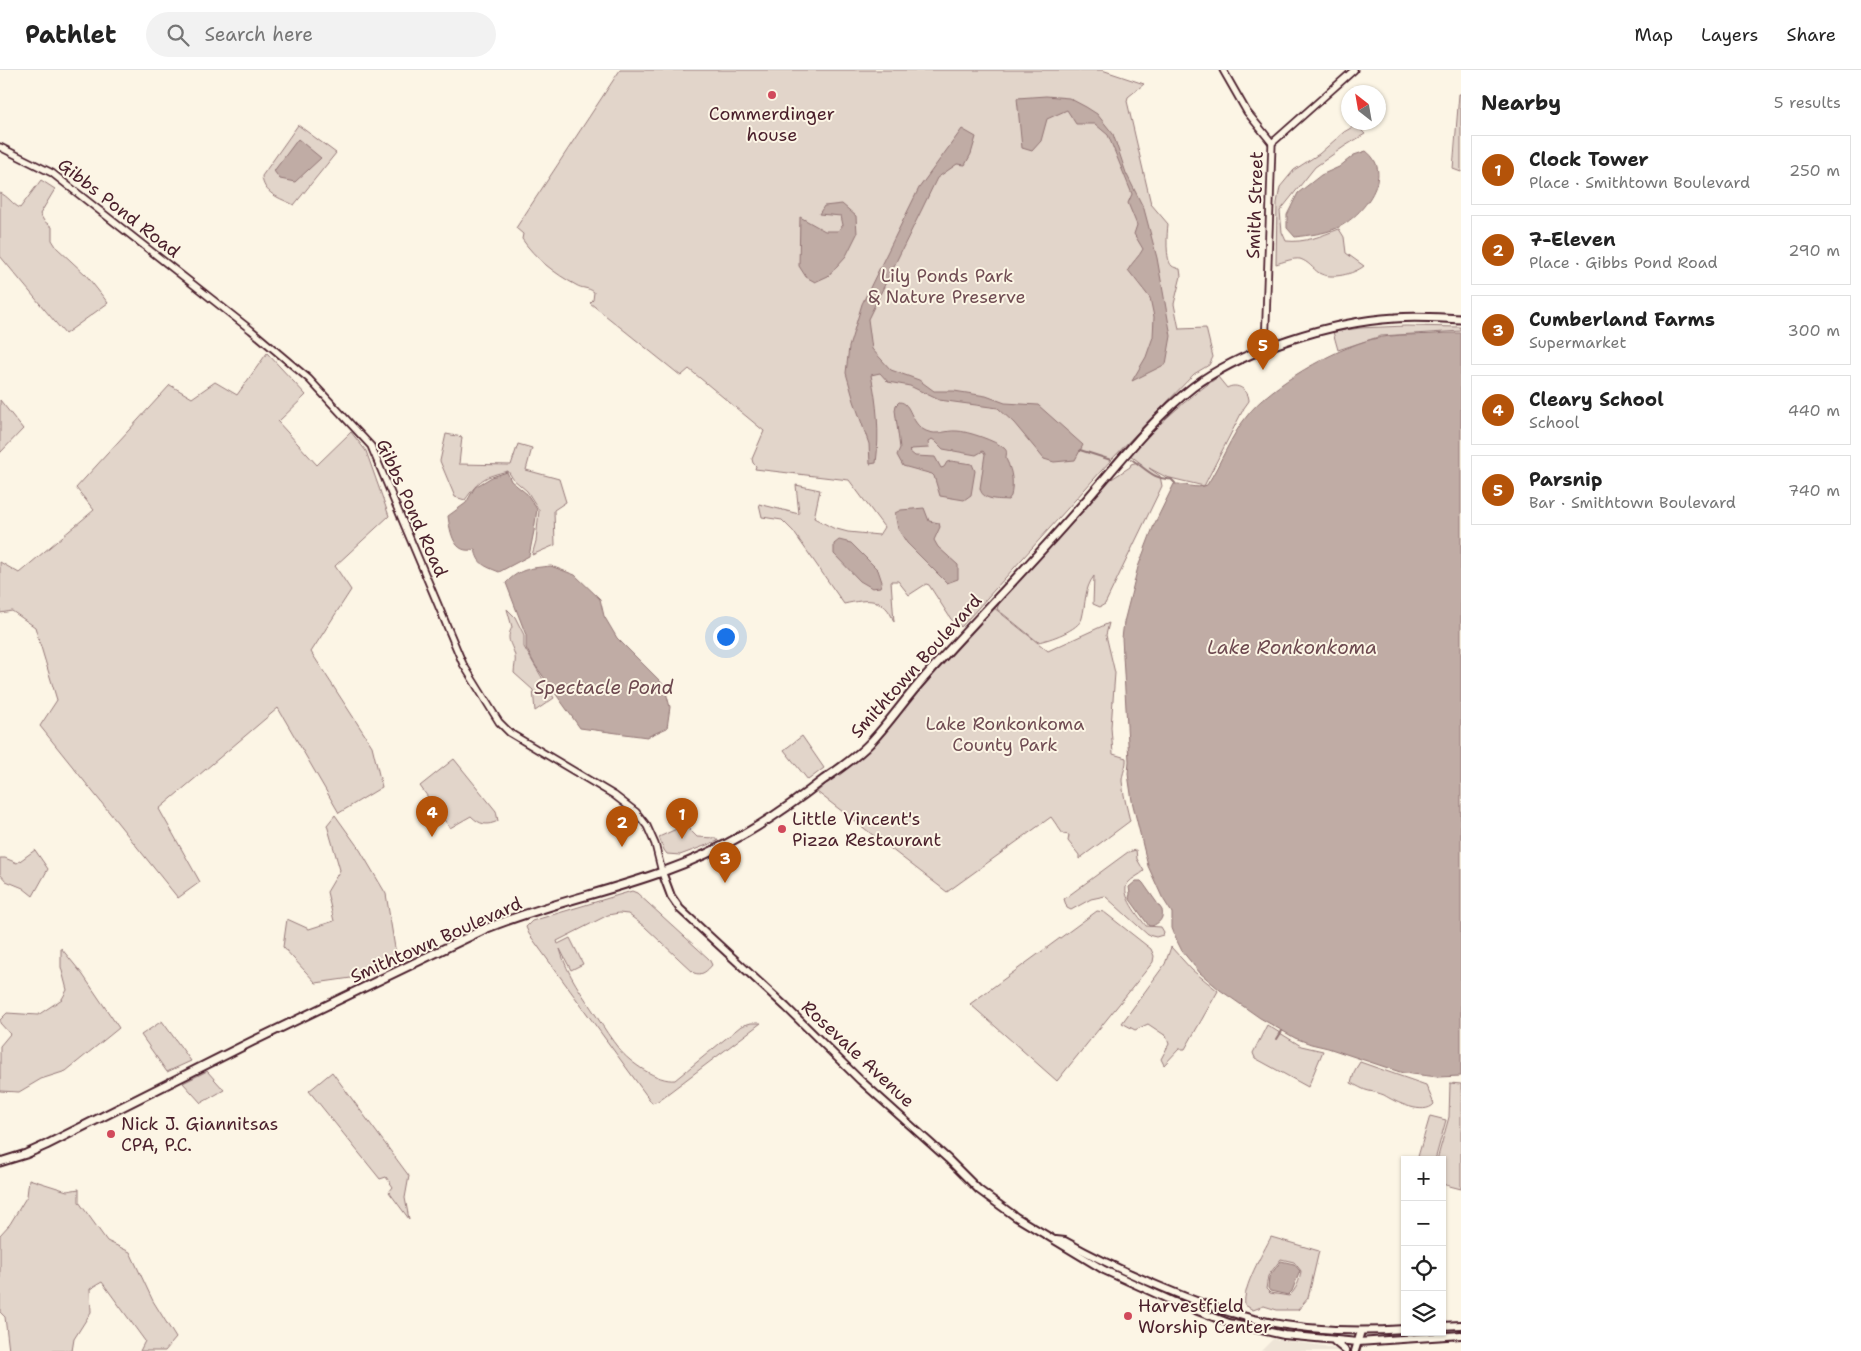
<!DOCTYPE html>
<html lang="en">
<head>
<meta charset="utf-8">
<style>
	:root { --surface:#fff; --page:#f2f2f2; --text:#222; --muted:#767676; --line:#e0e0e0; --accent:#b45309 }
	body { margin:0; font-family:"Shantell Sans",sans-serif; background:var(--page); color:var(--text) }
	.controls { position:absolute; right:15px; bottom:15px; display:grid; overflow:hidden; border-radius:0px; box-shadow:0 1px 4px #0004 }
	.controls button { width:45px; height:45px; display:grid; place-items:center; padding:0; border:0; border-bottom:1px solid var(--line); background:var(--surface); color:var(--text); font:25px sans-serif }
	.compass { position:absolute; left:1341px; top:15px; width:45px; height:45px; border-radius:50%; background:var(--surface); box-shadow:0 1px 4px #0004; rotate:329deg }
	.you { position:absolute; left:725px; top:566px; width:18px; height:18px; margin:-12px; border:4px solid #fff; border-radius:50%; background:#1a73e8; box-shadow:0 0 0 8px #1a73e833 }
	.badge { display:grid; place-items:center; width:32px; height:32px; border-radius:50%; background:var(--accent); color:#fff; font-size:16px; font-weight:700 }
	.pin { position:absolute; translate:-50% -41px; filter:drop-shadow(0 1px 2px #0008) }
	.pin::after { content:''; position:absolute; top:26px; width:18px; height:15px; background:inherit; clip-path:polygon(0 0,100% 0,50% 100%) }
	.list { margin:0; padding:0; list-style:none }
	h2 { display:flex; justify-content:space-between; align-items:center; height:65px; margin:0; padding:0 20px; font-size:21px }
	h2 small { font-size:16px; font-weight:400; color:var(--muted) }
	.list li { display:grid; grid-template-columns:32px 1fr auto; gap:15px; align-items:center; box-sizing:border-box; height:70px; margin:0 10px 10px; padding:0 10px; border:1px solid var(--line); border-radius:0px }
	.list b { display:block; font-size:19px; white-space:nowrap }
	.list p { margin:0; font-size:16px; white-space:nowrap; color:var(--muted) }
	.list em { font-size:16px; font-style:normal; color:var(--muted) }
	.icon { flex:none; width:28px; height:28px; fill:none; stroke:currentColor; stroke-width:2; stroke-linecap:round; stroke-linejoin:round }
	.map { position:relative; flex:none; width:1461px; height:1281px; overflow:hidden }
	header { display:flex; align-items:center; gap:30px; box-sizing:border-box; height:70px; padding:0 25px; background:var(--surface); border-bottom:1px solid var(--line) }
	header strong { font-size:24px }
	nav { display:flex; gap:28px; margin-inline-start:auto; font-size:18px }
	.search { width:350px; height:45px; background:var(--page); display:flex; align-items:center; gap:12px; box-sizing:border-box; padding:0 18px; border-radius:28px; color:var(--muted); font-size:19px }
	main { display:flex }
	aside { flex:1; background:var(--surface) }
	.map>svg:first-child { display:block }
	.built { fill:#eee5d7 }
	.green { fill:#e2d5ca; stroke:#967a7a; fill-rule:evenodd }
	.water { fill:#c0aca5; stroke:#917474 }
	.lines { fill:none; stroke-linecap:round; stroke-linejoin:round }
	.stream { stroke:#917474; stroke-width:2 }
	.tertiary-casing { stroke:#4a1f2b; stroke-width:9 }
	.secondary-casing { stroke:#4a1f2b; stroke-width:10 }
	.primary-casing { stroke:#4a1f2b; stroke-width:11 }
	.tertiary { stroke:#fcf5e5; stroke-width:5.5 }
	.secondary { stroke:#fcf5e5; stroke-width:6 }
	.primary { stroke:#fcf5e5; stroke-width:7 }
	.poi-dot { fill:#d1495b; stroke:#fcf5e5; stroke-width:2 }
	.labels { text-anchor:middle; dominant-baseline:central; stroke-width:4; stroke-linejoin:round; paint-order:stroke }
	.poi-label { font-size:18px; fill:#4a1f2b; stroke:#fcf5e5; text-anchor:start }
	.street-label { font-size:18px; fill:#4a1f2b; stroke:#fcf5e5 }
	.park-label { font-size:18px; fill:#704c53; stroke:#fcf5e5 }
	.water-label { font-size:19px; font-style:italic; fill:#6d4950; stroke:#fcf5e5 }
</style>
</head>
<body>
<header>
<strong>Pathlet</strong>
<div class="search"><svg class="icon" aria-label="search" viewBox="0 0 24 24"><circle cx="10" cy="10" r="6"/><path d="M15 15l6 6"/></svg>Search here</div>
<nav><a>Map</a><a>Layers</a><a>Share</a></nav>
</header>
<main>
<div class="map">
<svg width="1461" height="1281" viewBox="0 0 1461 1281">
	<rect width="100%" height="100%" fill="#fcf5e5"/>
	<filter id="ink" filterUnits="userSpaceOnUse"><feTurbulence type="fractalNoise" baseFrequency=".02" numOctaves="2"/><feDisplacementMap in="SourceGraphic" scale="10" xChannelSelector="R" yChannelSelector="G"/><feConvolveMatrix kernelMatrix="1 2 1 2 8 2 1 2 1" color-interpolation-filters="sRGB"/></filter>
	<g filter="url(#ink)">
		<path class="built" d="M1273,1269L1324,1276L1341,1281H1261Z"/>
		<g class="green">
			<path d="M620,0H1102L1144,14L1128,27L1127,31L1151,134L1168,154C1167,163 1165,190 1172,196C1173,197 1179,199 1180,199L1181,206L1174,234L1179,259L1206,258L1213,287L1209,295L1194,304L1111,390L961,557L957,552H954L951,549L929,515L926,514L909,525L898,511H891L894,552C885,526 867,529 844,534L793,461L782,450L762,447L759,434L799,444L796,415L820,420L814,448L833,458L848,462L879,465L884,457L849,410L755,399L756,396L753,393L752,389L764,361L689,299L681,306L590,233L593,230L594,222C588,217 582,219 576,215C555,204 535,188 522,169L523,164L516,158Z"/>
			<path d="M1459,24H1461V102L1453,99Z"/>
			<path d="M298,55L336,83L294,135C280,128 263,124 262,106Z"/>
			<path d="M1356,55L1365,64L1345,76L1315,97L1280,141L1282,162L1286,171C1305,173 1321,166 1339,159L1344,167L1346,183L1364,196C1354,204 1331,210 1319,203C1312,198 1309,192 1300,189C1293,188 1283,192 1276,194L1277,133L1280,117L1294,100L1319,84L1344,62Z"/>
			<path d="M41,110L55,119L40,144L44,151L52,157V170L57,178L86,205L108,233L65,264L0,186V123C8,126 12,134 20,138Z"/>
			<path d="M1406,256L1461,257V261L1381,266L1338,280L1333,262L1360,258Z"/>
			<path d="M267,283L306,325L278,352L317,395L351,362L366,381L389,446L335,496L351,520L311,582L372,676L382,717L339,743L278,638L159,739L200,812L178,828L40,656L57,630L35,557L12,541L0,543V492L19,503L94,440L76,418L170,315L192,328L215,312L237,325Z"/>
			<path d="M1218,307L1227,318C1237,312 1249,320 1249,331L1244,338L1204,416L1166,407L1149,398L1160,406L1162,416L1105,534L1100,537L1093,534L1094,506C1084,519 1086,533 1082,548C1079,560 1049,570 1038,572L997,539L999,533L1110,410L1130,397L1131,394L1138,392L1143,395L1130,385C1157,355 1185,330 1218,307Z"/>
			<path d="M0,330L23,359L0,383Z"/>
			<path d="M446,364L462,367L459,394L511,395L518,374L532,378L526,400L559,409L566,432L554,440L555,475L532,485L536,471L539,440L527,421L513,409L508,401C483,407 480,409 465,430L455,427L440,391Z"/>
			<path d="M993,537L1048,581L1109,553L1106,565L1115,603L1111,657L1113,684L1126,688C1127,696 1122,703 1122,711C1123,724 1127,738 1130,751L1079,789V785L1068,771L1069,765L1063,764L1051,747L947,822L817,722L883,662Z"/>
			<path d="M507,539L515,547L524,565V577L554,628L535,641L533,620L514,603C514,598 516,591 515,586C512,573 505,571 512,557Z"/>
			<path d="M802,666L824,698L808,710L784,680Z"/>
			<path d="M454,689L496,741L498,751C487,756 480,755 471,746L450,758L420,716Z"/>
			<path d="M335,745L360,780L386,824L396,884L351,908L316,913L283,877L287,849L309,859L334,851L327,822L340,800L327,755Z"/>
			<path d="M685,755L697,767L716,768L718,771L680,785L667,784L664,780L659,767Z"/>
			<path d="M35,780L48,799L33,826L23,818L6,811L0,804V788H5L17,793Z"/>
			<path d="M1136,780L1137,789L1144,801C1140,805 1132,808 1128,813C1119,824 1140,848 1146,856L1161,857L1164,862L1163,865L1156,867L1148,865L1105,826L1091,829L1071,840L1067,838L1064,829L1128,782Z"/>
			<path d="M632,821L637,823L709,889L712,895C707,901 702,906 694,903L645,857L628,844L619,843L608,845L557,871L558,874L570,868L583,894L571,900L560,879C567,905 583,925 597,947C604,958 611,969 619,979C630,993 658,1012 675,1010L741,956L751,953H761L658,1031L652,1033L529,864L526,857L532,851Z"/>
			<path d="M1097,841L1104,842L1151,879L1154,886L1153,892L1057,1011L970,934Z"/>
			<path d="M1171,877L1192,900L1218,921L1185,979H1179L1164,995L1161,989L1169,974L1166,966L1148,954L1135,960L1122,953L1165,894Z"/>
			<path d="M61,878L83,905L119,958L66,1001L41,1009L19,1022L0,1021V976L10,964L0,953V950L7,943L38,945L62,929L67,920L61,897Z"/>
			<path d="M162,951L191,991L167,1002L141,965Z"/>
			<path d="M1267,955L1301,976L1323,981L1308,1017L1255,988L1253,983Z"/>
			<path d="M1360,992L1426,1015L1434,1034C1424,1046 1395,1032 1384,1025C1379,1023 1374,1022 1369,1021C1363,1020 1356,1015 1351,1013L1355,1000Z"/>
			<path d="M207,1001L224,1020L201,1033L183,1013Z"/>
			<path d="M332,1002L409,1106L405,1128L409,1149L389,1122L393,1117L386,1107L380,1109L309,1021Z"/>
			<path d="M1450,1013L1461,1014V1119L1442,1114V1090H1437L1449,1047Z"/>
			<path d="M1430,1046L1446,1050L1435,1090H1417Z"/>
			<path d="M29,1109L67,1121L79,1119V1132L107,1171L130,1182L153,1231L176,1268L165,1281H140L145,1271L102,1212L90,1219L91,1242L74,1269L72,1281H9L5,1247L0,1242V1165L10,1154L27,1126Z"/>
			<path d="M1271,1167L1319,1181L1308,1228L1298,1240H1277L1264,1236L1253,1240L1245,1235C1242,1217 1263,1183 1271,1167ZM1281,1189L1294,1192L1301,1201C1300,1210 1296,1220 1289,1226L1270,1223L1266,1219L1268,1206Z"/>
		</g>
		<g class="water">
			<path d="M1046,26L1069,28L1086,37L1097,44L1113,64L1126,103L1144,139L1157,188L1171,266L1166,294L1132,311L1146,287L1153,267L1154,247L1150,228L1128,200C1132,192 1139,187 1143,179L1134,164L1137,155L1128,133L1132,124L1108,65L1095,54H1076L1067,40L1047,49L1041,71L1032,81L1022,78L1017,28Z"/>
			<path d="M962,59L976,67L971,84L965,95L957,94L937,108L922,139L868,249L872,279L891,300L919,310L934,321H954L986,326L1005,333L1038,335L1083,375L1075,390L1054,392L1044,389L1014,353L998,338L939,330L910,316L888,312L880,303L871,305C877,333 880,364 876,393L870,394L869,374L854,331L846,303L849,277L862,234L919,118Z"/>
			<path d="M298,69L321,88L295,112L280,109L274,101Z"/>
			<path d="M1366,81C1396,104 1363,146 1337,158C1324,164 1309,165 1295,167L1287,158V145L1298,123L1321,105L1339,97L1354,85Z"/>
			<path d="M842,134L856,146L857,164L846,186L828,206L815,212L806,207L799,196L800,147L825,161H838L843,155L841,146L819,144L824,136Z"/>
			<path d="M1445,263H1461V1006L1438,1007L1403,1003L1328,978L1311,974L1295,968L1260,948L1220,920L1200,903L1182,881L1177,871L1172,858V843L1162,827L1148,796L1132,731L1128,704L1129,691L1122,568L1124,552L1138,497L1154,455L1174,414C1183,413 1196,420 1207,415C1221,393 1230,367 1247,346C1269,316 1336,278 1373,269C1396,263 1422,266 1445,263Z"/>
			<path d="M899,332C912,332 909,353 926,361C938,366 945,360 957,361C967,361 996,371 1004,378C1008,381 1006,384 1006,388C1006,390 1009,394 1009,396C1013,405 1013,417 1011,426L1008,430C998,429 982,431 980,418L985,384L983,381L976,385L943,379L935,371L932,369L928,372L929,378L911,379L909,381L915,386L935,387L941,398L944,397L947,392L951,391L972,394L975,401L971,425L964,430L940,426L934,406L932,404L903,396L897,385L900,378L895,340L896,335Z"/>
			<path d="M507,402L511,411L527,424L537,439L534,461L529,486L499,502C485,496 478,495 475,479C454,486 450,462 448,446L466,433L475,417L492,407Z"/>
			<path d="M924,438L929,451L939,453L940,457L934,470L938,477L958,495V509L947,513L907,473L898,459L895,443L901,440Z"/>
			<path d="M839,470L851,473L878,500L882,512L880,517L872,518L860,511L834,484V474Z"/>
			<path d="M551,496L575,505L600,529L604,546L617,568L664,615L670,637L667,658L647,667L580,658L535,595L526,578V565L506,513C520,498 532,498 551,496Z"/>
			<path d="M1136,811H1141L1143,813L1162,840C1164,849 1159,853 1152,856H1149L1129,828L1130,824L1129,817Z"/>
			<path d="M1281,1191L1294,1194L1300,1201L1292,1221L1288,1225L1270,1221L1268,1218L1269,1207Z"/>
		</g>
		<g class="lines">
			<g class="stream">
				<path d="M1080,380L1111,390"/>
				<path d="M1131,389C1144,397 1155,411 1171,409L1175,413"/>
				<path d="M1277,969L1282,961"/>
			</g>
			<g class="tertiary-casing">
				<g id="tertiary">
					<path d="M1223,0L1247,42L1272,73"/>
					<path d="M0,77L52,103L251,260L309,309L371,376L463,594L499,652L510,663L614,725L636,742L647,756L655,774L662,802"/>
					<path d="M1265,279L1272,73L1354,0"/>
				</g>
			</g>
			<g class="secondary-casing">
				<g id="secondary">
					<path d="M662,802L671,826L680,839L786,937L860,1010L948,1089L979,1120L1016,1147L1104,1200L1172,1231L1229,1253L1284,1265L1358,1272L1461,1265"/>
					<path d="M1056,1170L1065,1171C1092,1186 1119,1199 1147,1211C1175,1223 1203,1235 1232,1243C1287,1260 1347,1263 1405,1259"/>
					<path d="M1442,1256L1461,1255"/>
					<path d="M1335,1272L1346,1281"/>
					<path d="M1355,1281L1361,1261"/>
				</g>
			</g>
			<g class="primary-casing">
				<path id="primary" d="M0,1092L26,1084L46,1075L251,972L485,859C543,835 604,823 662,802C724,780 772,750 823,710C839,699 857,687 870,673C889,653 905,629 924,608C973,553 1025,500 1074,444C1111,403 1149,351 1193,317C1244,279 1331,252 1395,248C1417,246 1439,248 1461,249"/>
			</g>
			<use href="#tertiary" class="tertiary"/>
			<use href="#secondary" class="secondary"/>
			<use href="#primary" class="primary"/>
		</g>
	</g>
	<g class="poi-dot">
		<circle cx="772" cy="25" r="5"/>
		<circle cx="782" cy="759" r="5"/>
		<circle cx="111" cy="1064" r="5"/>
		<circle cx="1128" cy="1246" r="5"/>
	</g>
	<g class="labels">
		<g class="poi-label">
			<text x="772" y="44" text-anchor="middle">Commerdinger<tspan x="772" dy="21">house</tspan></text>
			<text x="792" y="749">Little Vincent's<tspan x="792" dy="21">Pizza Restaurant</tspan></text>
			<text x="121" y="1054">Nick J. Giannitsas<tspan x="121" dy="21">CPA, P.C.</tspan></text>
			<text x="1138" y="1236">Harvestfield<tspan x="1138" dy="21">Worship Center</tspan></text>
		</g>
		<g class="street-label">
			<text transform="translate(1255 135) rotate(-88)">Smith Street</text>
			<text transform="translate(119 138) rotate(38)">Gibbs Pond Road</text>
			<text transform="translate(412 438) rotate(66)">Gibbs Pond Road</text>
			<text transform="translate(916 596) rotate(-48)">Smithtown Boulevard</text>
			<text transform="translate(436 870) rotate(-24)">Smithtown Boulevard</text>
			<text transform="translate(858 984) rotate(43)">Rosevale Avenue</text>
		</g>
		<g class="park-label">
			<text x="947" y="206">Lily Ponds Park<tspan x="947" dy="21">&amp; Nature Preserve</tspan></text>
			<text x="1005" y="654">Lake Ronkonkoma<tspan x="1005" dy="21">County Park</tspan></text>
		</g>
		<g class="water-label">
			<text x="1292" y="577">Lake Ronkonkoma</text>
			<text x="604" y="617">Spectacle Pond</text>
		</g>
	</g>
</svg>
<div class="controls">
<button>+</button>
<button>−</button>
<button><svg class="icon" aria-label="locate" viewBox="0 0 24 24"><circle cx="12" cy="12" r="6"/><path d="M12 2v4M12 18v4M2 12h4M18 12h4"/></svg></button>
<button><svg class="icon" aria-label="layers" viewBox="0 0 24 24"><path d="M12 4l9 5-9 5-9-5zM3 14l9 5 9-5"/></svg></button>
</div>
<svg class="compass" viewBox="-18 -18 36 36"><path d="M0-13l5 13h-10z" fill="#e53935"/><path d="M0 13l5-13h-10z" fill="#767676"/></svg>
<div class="you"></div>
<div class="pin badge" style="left:682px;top:769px">1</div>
<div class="pin badge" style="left:622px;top:777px">2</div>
<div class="pin badge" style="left:725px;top:813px">3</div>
<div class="pin badge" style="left:432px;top:767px">4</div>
<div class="pin badge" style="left:1263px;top:300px">5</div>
</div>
<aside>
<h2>Nearby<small>5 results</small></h2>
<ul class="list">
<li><span class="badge">1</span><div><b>Clock Tower</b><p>Place · Smithtown Boulevard</p></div><em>250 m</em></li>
<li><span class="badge">2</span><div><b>7-Eleven</b><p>Place · Gibbs Pond Road</p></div><em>290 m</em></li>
<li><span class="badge">3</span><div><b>Cumberland Farms</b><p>Supermarket</p></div><em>300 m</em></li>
<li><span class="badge">4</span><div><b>Cleary School</b><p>School</p></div><em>440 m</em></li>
<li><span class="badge">5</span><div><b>Parsnip</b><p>Bar · Smithtown Boulevard</p></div><em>740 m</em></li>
</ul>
</aside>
</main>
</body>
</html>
